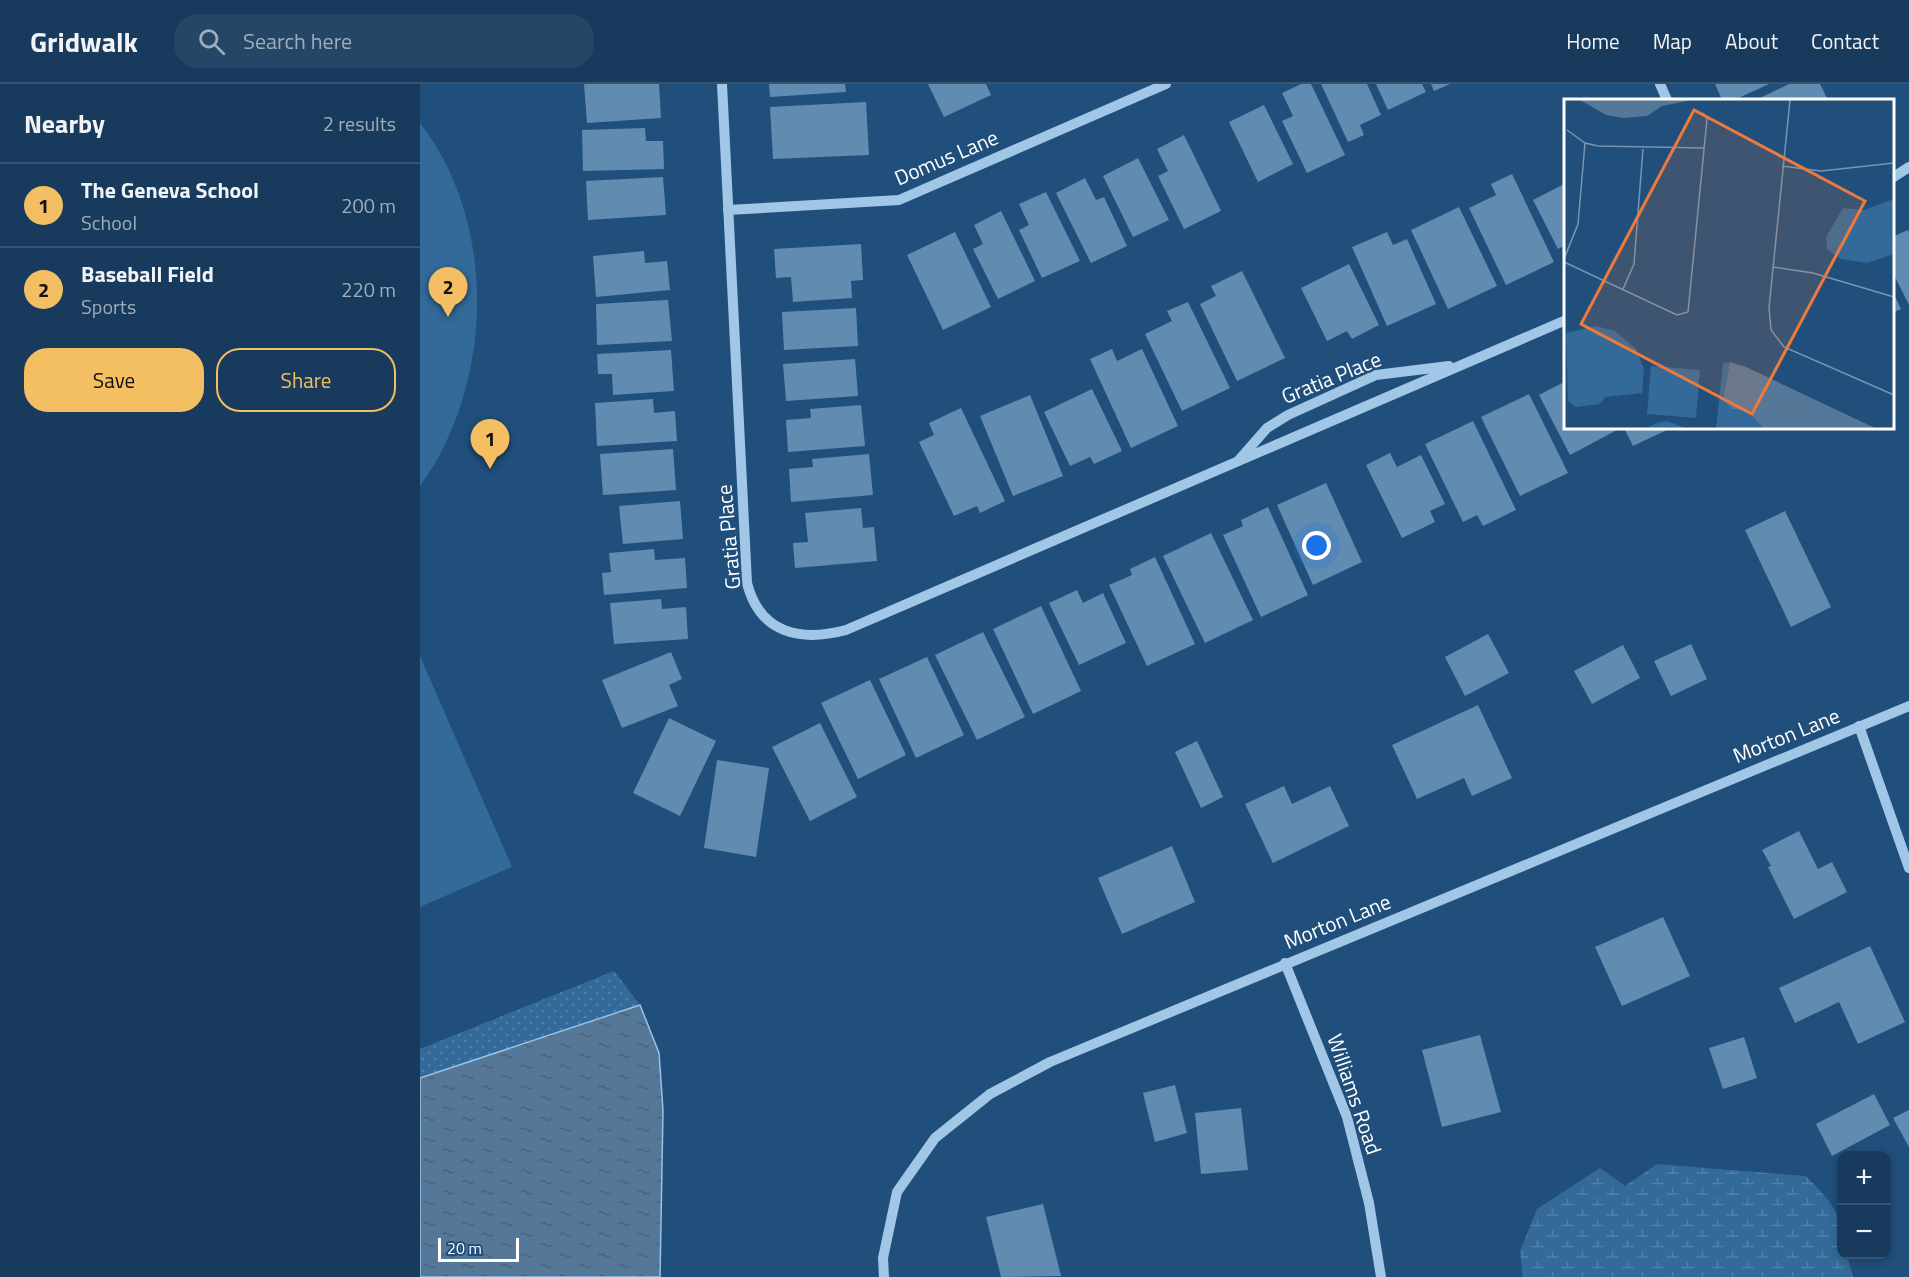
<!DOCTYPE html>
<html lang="en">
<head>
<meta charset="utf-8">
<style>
	:root { --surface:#183b5d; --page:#254666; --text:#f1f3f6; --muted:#9fadbc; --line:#365572; --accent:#f4be63 }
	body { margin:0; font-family:"Titillium Web",sans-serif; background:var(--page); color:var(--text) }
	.controls { position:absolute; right:18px; bottom:18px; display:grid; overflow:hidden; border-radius:12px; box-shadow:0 3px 9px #0003 }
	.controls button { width:54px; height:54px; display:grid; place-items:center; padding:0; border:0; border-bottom:2px solid var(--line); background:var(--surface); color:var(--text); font:30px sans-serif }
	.scale { position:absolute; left:18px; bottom:15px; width:81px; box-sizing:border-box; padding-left:6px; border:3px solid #fff; border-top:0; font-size:16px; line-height:21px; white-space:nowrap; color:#fff; -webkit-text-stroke:4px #204f7c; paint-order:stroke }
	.you { position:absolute; left:897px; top:462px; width:21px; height:21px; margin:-15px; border:4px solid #fff; border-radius:50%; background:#1a73e8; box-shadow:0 0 0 9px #1a73e833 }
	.badge { display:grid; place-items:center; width:39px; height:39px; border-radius:50%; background:var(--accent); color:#111; font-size:20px; font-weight:700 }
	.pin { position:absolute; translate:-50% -50px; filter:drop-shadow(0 2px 3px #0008) }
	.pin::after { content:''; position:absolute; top:32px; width:21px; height:18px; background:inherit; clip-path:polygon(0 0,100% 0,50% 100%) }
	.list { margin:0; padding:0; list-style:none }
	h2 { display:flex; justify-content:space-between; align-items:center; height:78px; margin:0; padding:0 24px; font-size:26px }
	h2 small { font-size:20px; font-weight:400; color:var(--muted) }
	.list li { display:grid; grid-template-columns:39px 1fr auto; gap:18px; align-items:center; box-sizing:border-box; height:84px; padding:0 24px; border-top:2px solid var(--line) }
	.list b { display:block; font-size:22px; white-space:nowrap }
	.list p { margin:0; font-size:20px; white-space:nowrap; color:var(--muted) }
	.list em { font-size:20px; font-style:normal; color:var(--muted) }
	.actions { display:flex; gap:12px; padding:18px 24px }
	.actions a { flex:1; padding:14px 0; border:2px solid var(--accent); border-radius:24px; text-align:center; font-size:21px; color:var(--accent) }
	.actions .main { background:var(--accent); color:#111 }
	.icon { flex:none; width:33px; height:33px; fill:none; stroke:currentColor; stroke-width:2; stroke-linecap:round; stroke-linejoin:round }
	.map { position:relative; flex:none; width:1489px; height:1193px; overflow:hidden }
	header { display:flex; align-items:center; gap:36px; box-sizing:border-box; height:84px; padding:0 30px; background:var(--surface); border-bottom:2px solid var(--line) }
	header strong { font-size:28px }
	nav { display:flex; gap:33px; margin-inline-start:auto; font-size:21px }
	.search { width:420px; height:54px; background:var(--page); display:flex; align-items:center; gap:15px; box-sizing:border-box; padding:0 21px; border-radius:24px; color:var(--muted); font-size:22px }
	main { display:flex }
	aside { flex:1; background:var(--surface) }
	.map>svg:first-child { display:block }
	.grass { fill:url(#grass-dots) }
	.wetland { fill:url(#wetland-marsh) }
	.park { fill:#336a9a }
	.water { fill:url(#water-ripples); stroke:#96c3e8; stroke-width:1.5 }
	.building { fill:#618bb1 }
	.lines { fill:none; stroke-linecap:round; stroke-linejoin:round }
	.minor { stroke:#a2c7e6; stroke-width:10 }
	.labels { text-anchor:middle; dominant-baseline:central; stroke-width:4.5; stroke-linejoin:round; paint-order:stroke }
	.street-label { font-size:21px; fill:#fff; stroke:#204f7c }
	.inset-road { fill:none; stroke:#7995b0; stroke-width:1.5 }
	.view { fill:#ed7a3d; fill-opacity:0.15; stroke:#ed7a3d; stroke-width:3 }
	.inset-edge { fill:none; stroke:#fff; stroke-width:3 }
</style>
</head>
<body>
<header>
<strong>Gridwalk</strong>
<div class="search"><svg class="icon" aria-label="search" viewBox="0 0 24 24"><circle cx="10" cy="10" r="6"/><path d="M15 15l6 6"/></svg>Search here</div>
<nav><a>Home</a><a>Map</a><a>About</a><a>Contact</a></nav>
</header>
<main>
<aside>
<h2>Nearby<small>2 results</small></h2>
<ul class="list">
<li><span class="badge">1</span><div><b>The Geneva School</b><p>School</p></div><em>200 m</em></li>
<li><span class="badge">2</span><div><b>Baseball Field</b><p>Sports</p></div><em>220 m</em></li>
</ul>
<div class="actions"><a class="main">Save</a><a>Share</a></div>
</aside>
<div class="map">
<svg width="1489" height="1193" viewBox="0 0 1489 1193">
	<defs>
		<pattern id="grass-dots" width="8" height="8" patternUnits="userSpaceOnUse" patternTransform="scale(1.5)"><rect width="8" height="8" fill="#336a9a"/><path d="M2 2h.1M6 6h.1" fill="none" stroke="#5280a9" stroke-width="1.8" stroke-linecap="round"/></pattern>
		<pattern id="wetland-marsh" width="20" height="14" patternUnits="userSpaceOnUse" patternTransform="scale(1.5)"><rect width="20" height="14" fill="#336a9a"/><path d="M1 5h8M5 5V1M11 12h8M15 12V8" fill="none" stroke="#5280a9"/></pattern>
		<pattern id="water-ripples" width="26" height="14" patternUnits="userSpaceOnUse" patternTransform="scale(1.5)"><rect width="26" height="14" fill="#557899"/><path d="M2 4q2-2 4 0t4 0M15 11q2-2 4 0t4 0" fill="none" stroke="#506272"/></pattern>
	</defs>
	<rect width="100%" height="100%" fill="#204f7c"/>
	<path class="grass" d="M194,887L220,921L0,994V965Z"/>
	<path class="wetland" d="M1237,1080L1386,1092C1414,1121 1422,1127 1422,1170L1427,1171L1433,1193H1103L1100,1167L1117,1125L1180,1084L1205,1102Z"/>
	<g class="park">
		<path d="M0,39C78,139 74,300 0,402Z"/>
		<path d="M0,572L92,783L0,823Z"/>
	</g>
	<path class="water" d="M220,921L239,969L243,1026L240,1193H0V994Z"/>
	<g class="building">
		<path d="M164,0H239L241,34L167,39Z"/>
		<path d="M349,0H425L426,8L350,13Z"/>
		<path d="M508,0H566L571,11L524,33Z"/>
		<path d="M881,0H891L925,71L887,89L862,37L873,32L862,9Z"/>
		<path d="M901,0H947L961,31L940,41L944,51L928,58Z"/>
		<path d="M956,0H1002L1006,8L968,26Z"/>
		<path d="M1011,0H1030L1014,7Z"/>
		<path d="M1295,0H1349L1314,16H1302Z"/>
		<path d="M1369,0H1400L1408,16H1336Z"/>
		<path d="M446,18L449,71L353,75L350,23Z"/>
		<path d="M844,21L873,80L838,98L809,38Z"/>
		<path d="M225,44L226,57H243L244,85L163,87L162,46Z"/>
		<path d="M764,51L801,127L764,145L738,92L748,87L737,65Z"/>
		<path d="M718,74L749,136L713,153L683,92Z"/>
		<path d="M1092,90L1134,178L1086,201L1049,124L1076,111L1071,100Z"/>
		<path d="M243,93L246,131L168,136L166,97Z"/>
		<path d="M665,94L676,116L684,113L707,162L671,179L636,109Z"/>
		<path d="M1146,99V161L1138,165L1113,116Z"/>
		<path d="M626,108L660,177L622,194L599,146L609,141L599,120Z"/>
		<path d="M1039,123L1077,202L1028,225L991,146Z"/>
		<path d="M581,127L615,197L578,215L553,165L563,160L554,141Z"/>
		<path d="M1488,146L1489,149V221L1472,187V153Z"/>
		<path d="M535,148L571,223L523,246L487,171Z"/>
		<path d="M967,148L973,161L987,155L1016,220L967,242L932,163Z"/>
		<path d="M441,160L443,196L431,197L432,214L373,218L371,193L356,194L354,165Z"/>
		<path d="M224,167L225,179L247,177L250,206L176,213L173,172Z"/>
		<path d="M929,180L959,241L932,255L927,247L907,257L881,204Z"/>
		<path d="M822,187L865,274L817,297L780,220L796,212L791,202Z"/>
		<path d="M1472,206L1481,225L1472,229Z"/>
		<path d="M248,216L252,257L177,261L176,220Z"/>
		<path d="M768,218L810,304L762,327L725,250L752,237L747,227Z"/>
		<path d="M436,224L438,262L364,266L362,228Z"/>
		<path d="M692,265L697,277L722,265L758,342L711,364L670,275Z"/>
		<path d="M251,266L254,307L193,311L192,290H178L177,270Z"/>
		<path d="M435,275L438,312L366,317L363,280Z"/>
		<path d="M1146,297V344H1196L1197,346L1150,371L1119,311Z"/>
		<path d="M672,305L702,367L674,380L670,373L650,382L624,328Z"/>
		<path d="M1109,310L1148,389L1100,412L1061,333Z"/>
		<path d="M610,311L643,392L593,412L560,332Z"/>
		<path d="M233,315L234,329L255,327L257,357L177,362L175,319Z"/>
		<path d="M441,321L445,362L368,368L366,336L391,334L390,325Z"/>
		<path d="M541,324L585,417L560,429L557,422L534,432L499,358L514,351L509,339Z"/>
		<path d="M1053,337L1096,426L1063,442L1057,431L1043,438L1005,360Z"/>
		<path d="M1204,344H1251L1213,362Z"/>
		<path d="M253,365L256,406L183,411L180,370Z"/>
		<path d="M970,369L977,383L1001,371L1025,420L1010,427L1015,438L982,454L946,381Z"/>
		<path d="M449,370L453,411L371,418L369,385L393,383L392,375Z"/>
		<path d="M906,399L942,478L893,501L857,421Z"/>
		<path d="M260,417L263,455L203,460L199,422Z"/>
		<path d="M848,423L888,511L841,533L803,451L823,442L821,436Z"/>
		<path d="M441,424L443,444L454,443L457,477L375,484L373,459L388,458L385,429Z"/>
		<path d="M1365,427L1411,523L1371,543L1325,446Z"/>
		<path d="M791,449L833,536L785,559L743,472Z"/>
		<path d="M234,465L235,476L265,474L267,504L184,511L182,489L191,488L189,469Z"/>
		<path d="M735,473L775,560L727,582L689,501L712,491L710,485Z"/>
		<path d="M657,506L663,519L683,509L706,559L659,581L629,519Z"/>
		<path d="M241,515L242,525L266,523L268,555L194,560L190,519Z"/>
		<path d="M621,522L661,607L613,630L573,545Z"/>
		<path d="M563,548L605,633L557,656L515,571Z"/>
		<path d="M1068,550L1089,589L1045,612L1025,573Z"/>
		<path d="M1271,560L1287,595L1251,612L1234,577Z"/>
		<path d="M1203,561L1220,594L1172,620L1154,587Z"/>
		<path d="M251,568L262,595L249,601L258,622L202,644L182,596Z"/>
		<path d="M507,573L544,651L496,674L459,595Z"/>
		<path d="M450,596L486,671L438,695L401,619Z"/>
		<path d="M1058,621L1092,694L1052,712L1044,694L997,715L972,661Z"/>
		<path d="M249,634L296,657L260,732L213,709Z"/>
		<path d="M400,639L437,713L390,737L352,663Z"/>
		<path d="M777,657L803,713L781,724L755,668Z"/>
		<path d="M297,676L349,684L336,773L284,764Z"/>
		<path d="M864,702L872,720L910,702L929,742L853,779L825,720Z"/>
		<path d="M1379,747L1398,785L1412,778L1427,808L1374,835L1348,783L1351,782L1342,766Z"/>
		<path d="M752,762L775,818L702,850L678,794Z"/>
		<path d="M1243,833L1270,892L1202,922L1175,863Z"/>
		<path d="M1450,862L1485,938L1438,960L1419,918L1375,939L1359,904Z"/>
		<path d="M1060,951L1081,1028L1022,1043L1002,966Z"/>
		<path d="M1324,953L1337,994L1303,1005L1289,964Z"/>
		<path d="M755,1001L767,1049L735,1058L723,1009Z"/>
		<path d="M1454,1010L1470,1041L1412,1072L1396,1040Z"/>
		<path d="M821,1024L828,1086L781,1090L775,1029Z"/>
		<path d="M1489,1026V1063L1473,1034Z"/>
		<path d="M623,1120L641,1192L581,1193L566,1133Z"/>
	</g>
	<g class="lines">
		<g class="minor">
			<path d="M302,0L327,499C340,550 381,558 426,546L1146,236"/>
			<path d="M1240,0L1247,16"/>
			<path d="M1472,94L1489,83"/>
			<path d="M308,126L479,116L746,0"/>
			<path d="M818,377L847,344L868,331L956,291L1029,282"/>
			<path d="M1439,642L1489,784"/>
			<path d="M865,879L927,1033L949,1119L961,1193"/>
			<path d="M464,1193L463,1174L477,1108L515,1054L570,1010L630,978L1489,622"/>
		</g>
	</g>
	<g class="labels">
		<g class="street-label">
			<text transform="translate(526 73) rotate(-23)">Domus Lane</text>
			<text transform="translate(911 293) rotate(-22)">Gratia Place</text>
			<text transform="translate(308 453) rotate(-95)">Gratia Place</text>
			<text transform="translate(1366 651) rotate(-22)">Morton Lane</text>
			<text transform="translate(917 837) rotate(-22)">Morton Lane</text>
			<text transform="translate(935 1010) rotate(71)">Williams Road</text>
		</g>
	</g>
	<g transform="translate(1144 15)">
		<rect width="330" height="330" fill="#204f7c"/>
		<path d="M166,263L159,301L170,311L178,329H152L159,264Z" fill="#336a9a"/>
		<path d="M330,100V155L303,164L277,160L263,150L262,138L279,109L300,111ZM170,311L186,314L199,329H178Z" fill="#336a9a"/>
		<path d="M32,227L51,232L72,250L80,270L78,294L41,298L36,305L12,308L4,302L2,234ZM87,267L136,271L132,319L83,315ZM103,322L121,329H83L93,324Z" fill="#336a9a"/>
		<path d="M16,1H128L98,7L83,17L59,19L42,16ZM166,263L182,268L311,329H199L186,314L168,310L159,301Z" fill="#557899"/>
		<path class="inset-road" d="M226,1L205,209L207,231L220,248L330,296M3,31L21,44L34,47L140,49M218,67L257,72L330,64M0,160L14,125L21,44M0,163L113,216L124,213L143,20L139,14M209,168L249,174L330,198M59,190L70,165L79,50"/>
		<path class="view" d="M130,11L301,102L188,315L17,225Z"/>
		<rect width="330" height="330" class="inset-edge"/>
	</g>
</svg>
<div class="controls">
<button>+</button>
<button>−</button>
</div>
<div class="scale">20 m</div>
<div class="you"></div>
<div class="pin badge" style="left:70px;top:385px">1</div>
<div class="pin badge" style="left:28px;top:233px">2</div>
</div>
</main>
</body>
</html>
